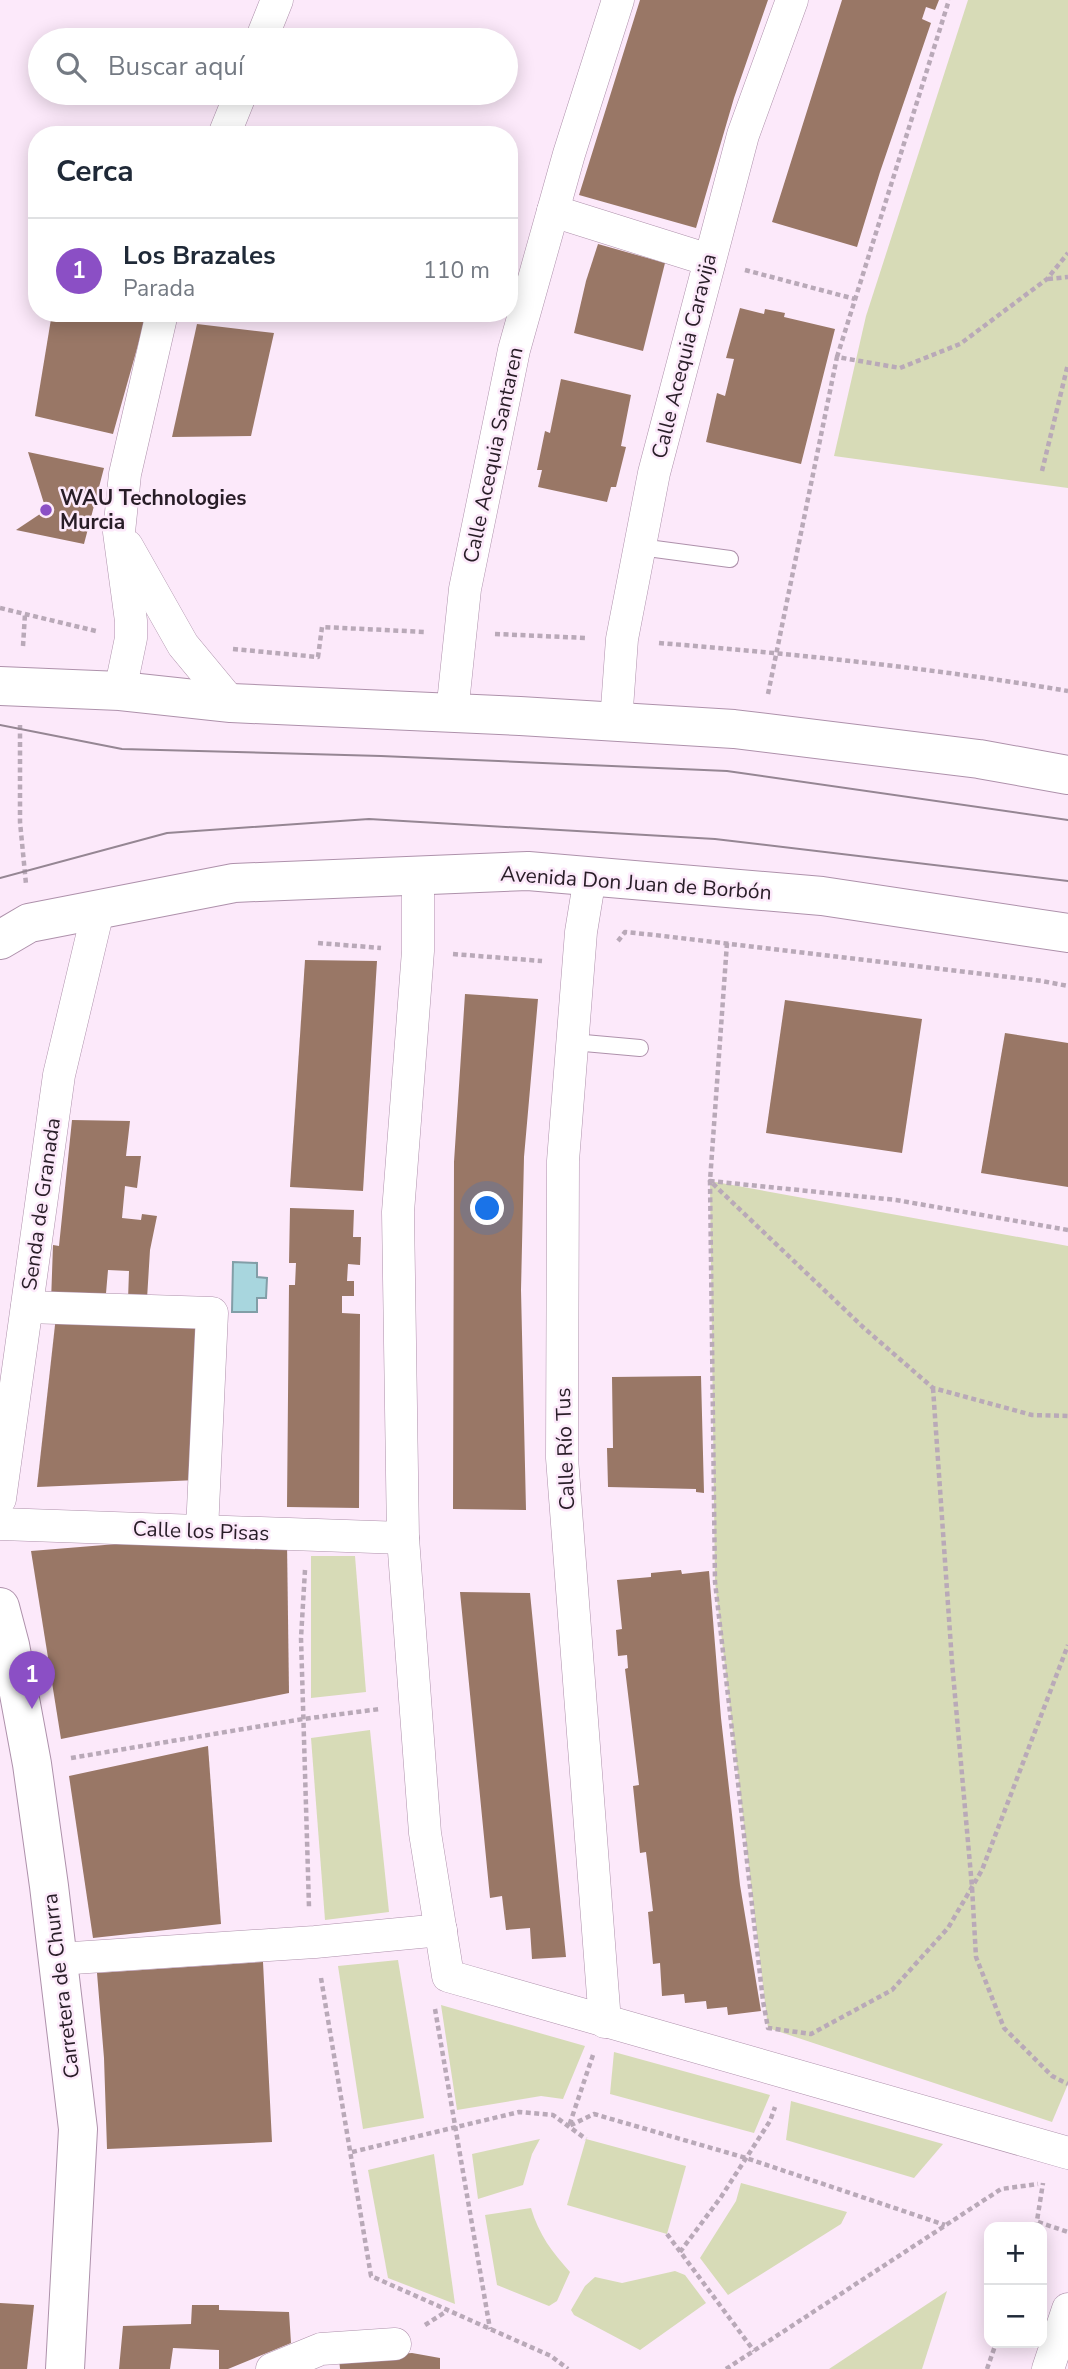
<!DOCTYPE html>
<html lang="es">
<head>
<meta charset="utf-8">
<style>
	:root { --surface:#fff; --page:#f6f6f7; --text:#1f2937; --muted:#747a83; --line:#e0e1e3; --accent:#8b4fc5 }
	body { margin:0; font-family:"Nunito Sans",sans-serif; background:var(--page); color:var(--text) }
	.controls { position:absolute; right:21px; bottom:21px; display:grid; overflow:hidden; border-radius:14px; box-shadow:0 4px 18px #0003 }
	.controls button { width:63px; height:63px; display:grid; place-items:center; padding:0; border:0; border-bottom:2px solid var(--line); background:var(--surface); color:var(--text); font:35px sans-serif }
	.you { position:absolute; left:488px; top:1209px; width:24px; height:24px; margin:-18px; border:5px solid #fff; border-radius:50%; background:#1a73e8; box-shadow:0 0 0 10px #1a73e833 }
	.badge { display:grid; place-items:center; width:46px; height:46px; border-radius:50%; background:var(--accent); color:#fff; font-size:23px; font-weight:700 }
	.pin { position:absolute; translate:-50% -58px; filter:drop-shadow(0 2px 4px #0008) }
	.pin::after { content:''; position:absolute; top:37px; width:24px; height:21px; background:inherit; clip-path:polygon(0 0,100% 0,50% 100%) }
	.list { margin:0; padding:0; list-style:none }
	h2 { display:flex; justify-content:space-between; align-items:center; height:91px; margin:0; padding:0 28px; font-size:30px }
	h2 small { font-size:23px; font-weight:400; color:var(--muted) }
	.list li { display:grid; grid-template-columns:46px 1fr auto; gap:21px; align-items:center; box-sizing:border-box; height:105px; padding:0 28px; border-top:2px solid var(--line) }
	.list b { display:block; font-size:26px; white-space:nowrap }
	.list p { margin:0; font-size:23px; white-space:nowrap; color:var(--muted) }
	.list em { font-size:23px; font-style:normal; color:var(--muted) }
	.icon { flex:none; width:38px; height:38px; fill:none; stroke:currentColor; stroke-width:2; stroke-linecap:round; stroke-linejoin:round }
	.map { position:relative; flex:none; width:1068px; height:2369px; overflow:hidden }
	.search { position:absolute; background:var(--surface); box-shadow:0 4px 18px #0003; left:28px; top:28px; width:490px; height:77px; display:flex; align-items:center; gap:18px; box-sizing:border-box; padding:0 24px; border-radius:38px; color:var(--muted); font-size:26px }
	.panel { position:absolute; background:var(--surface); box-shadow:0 4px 18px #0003; left:28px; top:126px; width:490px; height:196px; border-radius:28px }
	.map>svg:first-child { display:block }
	.green { fill:#d7dbb7 }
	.water { fill:#a8d6de; stroke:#829ea7; stroke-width:2 }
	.building { fill:#976 }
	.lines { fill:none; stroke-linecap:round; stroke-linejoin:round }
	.lane-casing { stroke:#ae91ab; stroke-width:18 }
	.street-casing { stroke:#ae91ab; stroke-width:33 }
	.secondary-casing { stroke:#ae91ab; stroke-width:40 }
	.primary-casing { stroke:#ae91ab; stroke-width:40 }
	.path { stroke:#b9a9b8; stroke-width:4.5; stroke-dasharray:5 3.5; stroke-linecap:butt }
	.lane { stroke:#fff; stroke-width:16 }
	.street { stroke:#fff; stroke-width:32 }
	.secondary { stroke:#fff; stroke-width:38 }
	.primary { stroke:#fff; stroke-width:38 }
	.tram { stroke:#958693; stroke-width:2 }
	.poi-dot { fill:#8b4fc5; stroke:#fce9fa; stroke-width:2.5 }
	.labels { text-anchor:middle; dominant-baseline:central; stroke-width:5; stroke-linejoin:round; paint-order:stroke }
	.street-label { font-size:21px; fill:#281d27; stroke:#fce9fa }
	.poi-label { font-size:21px; font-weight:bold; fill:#281d27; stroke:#fce9fa; text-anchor:start }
</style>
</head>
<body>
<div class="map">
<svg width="1068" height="2369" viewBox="0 0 1068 2369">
	<rect width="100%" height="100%" fill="#fce9fa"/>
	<g class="green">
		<path d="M968,0H1068V488L834,456L866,316Z"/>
		<path d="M710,1181L1068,1246V2084L1052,2122L768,2028L715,1582Z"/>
		<path d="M311,1556H355L366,1692L311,1698Z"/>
		<path d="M370,1730L389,1912L325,1920L311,1738Z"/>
		<path d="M398,1960L424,2118L363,2129L338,1966Z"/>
		<path d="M441,2005L585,2046L563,2099L541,2096L457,2110Z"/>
		<path d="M614,2052L770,2095L754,2133L610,2094Z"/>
		<path d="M791,2101L943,2144L914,2178L786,2140Z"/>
		<path d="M540,2139L532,2154L523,2185L478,2199L472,2154Z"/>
		<path d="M586,2139L686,2166L667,2234L567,2205Z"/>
		<path d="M434,2154L455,2304L388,2278L368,2170Z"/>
		<path d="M741,2183L847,2212L841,2224L728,2295L700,2258L736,2201Z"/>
		<path d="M531,2208C539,2235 552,2252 570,2272L557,2301L549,2306L497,2285L485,2215Z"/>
		<path d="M675,2271L685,2275L706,2303L640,2350L574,2315L571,2310L585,2286L595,2277L622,2283Z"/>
		<path d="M947,2291L922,2369H829Z"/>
	</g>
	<path class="water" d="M233,1262L257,1263V1277L267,1278L266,1298H257V1312H232Z"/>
	<g class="building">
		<path d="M640,0H768L734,98L696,228L579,195Z"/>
		<path d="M842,0H939L935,10L926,7L922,19L931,23L880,172L857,247L772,222Z"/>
		<path d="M598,244L665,263L643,351L574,333L586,281Z"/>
		<path d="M740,308L764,314L765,309L785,313L784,317L835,329L801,464L706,442L717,393L725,396L734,359L726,358Z"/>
		<path d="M52,313H147L113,434L35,416Z"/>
		<path d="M197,324L274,333L251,436L172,437Z"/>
		<path d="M561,379L631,395L621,446L626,447L616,487H611L607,502L538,487L542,470H537L545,431L550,433Z"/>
		<path d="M28,452L104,468L84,544L16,530L46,510Z"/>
		<path d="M305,960L377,961L363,1191L290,1187Z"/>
		<path d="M465,994L538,999L524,1157L521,1290L526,1510L453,1509L454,1162Z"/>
		<path d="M785,1000L922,1019L902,1153L766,1133Z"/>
		<path d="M1005,1033L1068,1043V1187L981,1173Z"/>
		<path d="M72,1120L130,1121L126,1156H141L137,1188L125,1186L122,1218L141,1220L142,1214L157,1216L150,1250L147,1299L128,1300L129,1271L108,1270L105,1305L51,1302L53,1245L59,1246Z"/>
		<path d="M290,1208L354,1210L353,1237H361L360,1265L348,1264L347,1281H354V1296H342V1313L360,1314L359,1508L287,1507L289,1285H295L296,1263H289Z"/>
		<path d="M56,1316L198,1318L197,1480L37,1487Z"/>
		<path d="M701,1376L704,1493L696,1492V1489L608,1487L607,1448H613L612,1377Z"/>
		<path d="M287,1542L289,1693L61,1739L31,1551L129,1543Z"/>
		<path d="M681,1570L682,1574L709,1571L721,1718L740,1885L761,2011L728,2015L727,2007L707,2009L706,2001L685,2003L684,1994L662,1996L660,1963L653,1964L648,1912L653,1911L646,1852L640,1853L633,1786L639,1785L625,1669L628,1668L627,1655L618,1656L616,1630L622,1629L617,1580L651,1577V1573Z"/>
		<path d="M460,1592L530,1593L566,1957L532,1959L530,1928L506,1930L502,1896L490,1898Z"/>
		<path d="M208,1746L221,1924L93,1938L69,1776Z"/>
		<path d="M263,1962L272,2142L107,2149L104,2058L97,1973Z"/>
		<path d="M0,2303L34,2305L27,2369H0Z"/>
		<path d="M192,2305H219V2310L289,2312L291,2343L228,2369H219V2350L173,2348L170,2369H119L123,2326L191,2324Z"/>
		<path d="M412,2353L440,2358V2369H340L339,2358Z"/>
	</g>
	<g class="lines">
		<g class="lane-casing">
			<g id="lane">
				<path d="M640,547L730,559"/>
				<path d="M573,1042L640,1048"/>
			</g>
		</g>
		<g class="street-casing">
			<g id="street">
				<path d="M261,40L277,0"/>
				<path d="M224,135L241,93"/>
				<path d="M553,211L709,260"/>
				<path d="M127,546L183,645L231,703"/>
				<path d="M120,691L131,638V621L119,532L125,474L162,313"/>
				<path d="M452,713L465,589L514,350L569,154L618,0"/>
				<path d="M616,722L622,639L654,473L743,135L792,0"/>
				<path d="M418,876V951L398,1212L403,1538L425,1833L448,1976L1068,2153"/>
				<path d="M590,877L581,932L563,1161L562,1458L605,2022"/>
				<path d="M27,1307L212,1313L202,1531"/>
				<path d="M0,1499L59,1075L98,911"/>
				<path d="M0,1524L403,1538"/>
				<path d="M58,1959L315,1942L441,1930"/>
				<path d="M272,2369L321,2349L395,2344"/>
				<path d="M1048,2369L1068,2309"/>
			</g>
		</g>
		<g class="secondary-casing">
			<path id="secondary" d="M0,1607L10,1645L32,1764L49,1886L78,2129L65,2369"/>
		</g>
		<g class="primary-casing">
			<g id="primary">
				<path d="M0,686L120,691L231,703L520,716L734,729L979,759L1068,775"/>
				<path d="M0,940L29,923L234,883L528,871L822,896L1068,933"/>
			</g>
		</g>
		<g class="path">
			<path d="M745,270L855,299"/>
			<path d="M1048,279L1068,277"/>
			<path d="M837,357L949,0"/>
			<path d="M1042,471L1068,364"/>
			<path d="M0,608L96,631"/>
			<path d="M495,634L587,638"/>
			<path d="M659,643C796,654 932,668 1068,691"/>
			<path d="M23,646L25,614"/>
			<path d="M233,649L318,657L322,627L426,632"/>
			<path d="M768,694L837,357L900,368L960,344L1047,279L1068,253"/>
			<path d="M20,725V822L26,884"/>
			<path d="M618,941L625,932L655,935L1042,981L1068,986"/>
			<path d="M318,943L381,948"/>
			<path d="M727,943L710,1181L715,1582L763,2001L768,2028L811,2034L892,1990L948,1928L982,1870L1068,1645"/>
			<path d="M453,954L542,961"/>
			<path d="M1068,1230L896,1200L710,1181L864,1328L933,1388L1032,1415L1068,1416"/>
			<path d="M933,1388L952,1662L972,1887L976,1957L1004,2028L1052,2076L1068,2084"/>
			<path d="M305,1570L301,1638L309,1907"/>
			<path d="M71,1758L303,1719L380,1709"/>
			<path d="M321,1978L371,2276L551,2356L568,2369"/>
			<path d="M435,2009L490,2329"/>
			<path d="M593,2055L569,2126L594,2114L746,2158L945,2225"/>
			<path d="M352,2152L519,2112L553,2115L586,2139"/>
			<path d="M1038,2222L1068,2232"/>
			<path d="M1036,2227L1043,2183"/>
			<path d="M667,2234L754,2351"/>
			<path d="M680,2252L721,2197L770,2121L775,2107"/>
			<path d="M425,2325L447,2311"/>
			<path d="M726,2369L1001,2189L1038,2184"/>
			<path d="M987,2369L996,2343"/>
		</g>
		<use href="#lane" class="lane"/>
		<use href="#street" class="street"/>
		<use href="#secondary" class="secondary"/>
		<use href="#primary" class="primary"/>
		<g class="tram">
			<path d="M0,725L122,749L381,756L727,771L1068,820"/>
			<path d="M0,878L167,833L369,819L715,839L1068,881"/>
		</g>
	</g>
	<circle class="poi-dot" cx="46" cy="510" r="7"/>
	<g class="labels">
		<g class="street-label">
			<text transform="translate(684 356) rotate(-76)">Calle Acequia Caravija</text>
			<text transform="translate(493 455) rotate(-78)">Calle Acequia Santaren</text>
			<text transform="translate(636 883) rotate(4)">Avenida Don Juan de Borbón</text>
			<text transform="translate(41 1204) rotate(-82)">Senda de Granada</text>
			<text transform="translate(565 1449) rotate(-92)">Calle Río Tus</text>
			<text transform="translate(201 1531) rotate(2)">Calle los Pisas</text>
			<text transform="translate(61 1986) rotate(-97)">Carretera de Churra</text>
		</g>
		<g class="poi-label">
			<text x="60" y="498">WAU Technologies<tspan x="60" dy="24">Murcia</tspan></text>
		</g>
	</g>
</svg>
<div class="controls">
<button>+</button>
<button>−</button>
</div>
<div class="you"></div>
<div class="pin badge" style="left:32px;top:1709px">1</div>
<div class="search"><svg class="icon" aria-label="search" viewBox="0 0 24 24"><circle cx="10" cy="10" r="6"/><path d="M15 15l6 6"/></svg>Buscar aquí</div>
<section class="panel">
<h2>Cerca<small></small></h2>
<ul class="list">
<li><span class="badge">1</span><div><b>Los Brazales</b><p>Parada</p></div><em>110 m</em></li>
</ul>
</section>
</div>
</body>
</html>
